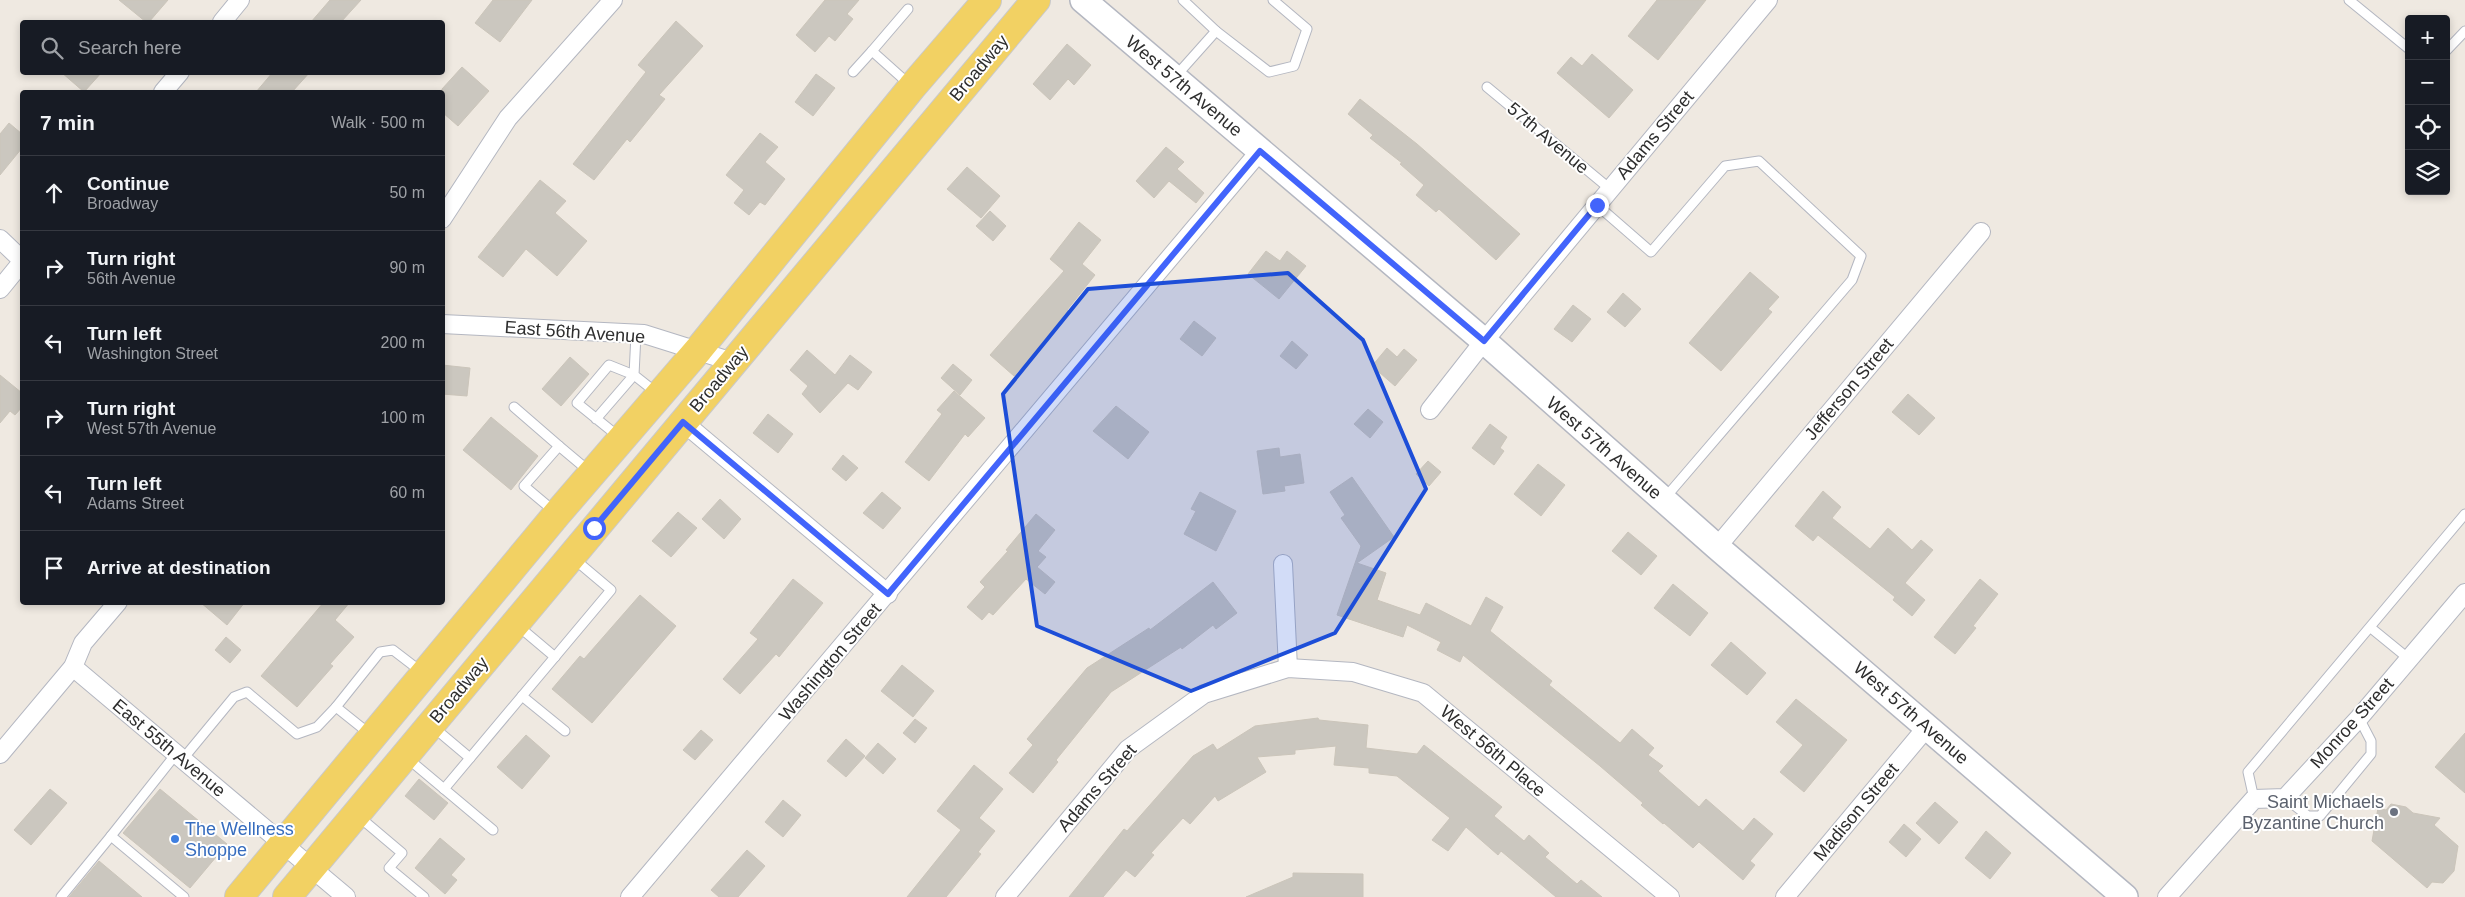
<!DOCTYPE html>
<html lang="en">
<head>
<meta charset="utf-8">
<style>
	:root { --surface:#171b24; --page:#242831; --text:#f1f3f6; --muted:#9ea1a6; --line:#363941 }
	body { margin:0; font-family:Arial,sans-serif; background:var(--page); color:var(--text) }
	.controls { position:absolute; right:15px; top:15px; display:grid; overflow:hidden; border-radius:5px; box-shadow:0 2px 8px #0003 }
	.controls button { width:45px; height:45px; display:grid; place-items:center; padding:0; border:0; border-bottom:1px solid var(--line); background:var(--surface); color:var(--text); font:25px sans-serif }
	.stop { position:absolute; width:15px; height:15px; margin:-11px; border:4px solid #4264fb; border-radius:50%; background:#fff }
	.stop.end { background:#4264fb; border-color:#fff; box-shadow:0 1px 5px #0008 }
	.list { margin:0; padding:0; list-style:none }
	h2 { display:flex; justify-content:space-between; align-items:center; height:65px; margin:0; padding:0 20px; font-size:21px }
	h2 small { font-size:16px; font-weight:400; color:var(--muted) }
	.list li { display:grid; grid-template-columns:32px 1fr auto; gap:15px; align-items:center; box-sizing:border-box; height:75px; padding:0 20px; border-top:1px solid var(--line) }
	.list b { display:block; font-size:19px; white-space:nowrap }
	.list p { margin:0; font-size:16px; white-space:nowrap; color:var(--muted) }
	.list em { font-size:16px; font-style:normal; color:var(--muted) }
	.icon { flex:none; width:28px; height:28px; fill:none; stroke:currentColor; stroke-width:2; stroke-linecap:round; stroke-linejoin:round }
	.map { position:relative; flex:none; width:2465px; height:897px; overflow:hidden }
	.search { position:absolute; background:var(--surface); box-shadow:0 2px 8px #0003; left:20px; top:20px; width:425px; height:55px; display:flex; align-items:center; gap:12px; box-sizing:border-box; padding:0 18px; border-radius:5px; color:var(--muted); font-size:19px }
	.panel { position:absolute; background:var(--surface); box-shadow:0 2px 8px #0003; left:20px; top:90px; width:425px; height:515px; border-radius:5px }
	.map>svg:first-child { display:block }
	.building { fill:#cbc7bf; stroke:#cbc5ba }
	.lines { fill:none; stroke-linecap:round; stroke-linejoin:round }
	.lane-casing { stroke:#b4b7c1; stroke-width:11 }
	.street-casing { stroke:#b4b7c1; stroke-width:20 }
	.secondary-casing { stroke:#b4b7c1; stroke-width:28 }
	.primary-casing { stroke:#c9c9c9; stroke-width:30 }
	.lane { stroke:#fff; stroke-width:9 }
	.street { stroke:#fff; stroke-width:18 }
	.secondary { stroke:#fff; stroke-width:25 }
	.primary { stroke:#f2d163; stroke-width:28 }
	.route { stroke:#4264fb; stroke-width:6 }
	.marked { fill:#1d4ed8; fill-opacity:0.2; stroke:#1d4ed8; stroke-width:4; stroke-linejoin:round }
	.worship-dot { fill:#6b7280; stroke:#fff; stroke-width:2 }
	.shop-dot { fill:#3f7fe0; stroke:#fff; stroke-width:2 }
	.labels { text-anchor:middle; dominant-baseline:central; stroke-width:4; stroke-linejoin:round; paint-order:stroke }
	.street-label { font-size:18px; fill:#2e2e2e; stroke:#fff }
	.worship-label { font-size:18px; fill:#5b616d; stroke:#fff; text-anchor:end }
	.shop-label { font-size:18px; fill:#366cbe; stroke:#fff; text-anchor:start }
</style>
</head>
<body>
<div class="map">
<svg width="2465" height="897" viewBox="0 0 2465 897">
	<rect width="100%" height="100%" fill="#efe9e1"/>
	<g class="building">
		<path d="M119,0H168L149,22H146Z"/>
		<path d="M330,0H361L341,22H311Z"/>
		<path d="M493,0H532L500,42L475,23Z"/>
		<path d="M825,0H859L847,14L853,19L835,41L829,36L815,52L796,35Z"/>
		<path d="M1657,0H1706L1658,60L1628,36Z"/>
		<path d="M676,21L703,46L659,95L665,99L630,142L627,139L594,180L573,164L646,72L638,65Z"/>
		<path d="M1067,44L1091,65L1074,85L1068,79L1050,100L1033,84Z"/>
		<path d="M1592,54L1633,90L1609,118L1557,73L1571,57L1582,66Z"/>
		<path d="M462,67L489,91L458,126L442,112V89Z"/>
		<path d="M61,72H102L84,92Z"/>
		<path d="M273,72H310L292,92H256Z"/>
		<path d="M816,74L835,88L813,116L795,102Z"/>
		<path d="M1360,99L1417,144L1520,234L1496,260L1439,209L1436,212L1416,195L1424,185L1400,164L1402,163L1370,138L1373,135L1348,114Z"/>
		<path d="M9,123L22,134V148L0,175V134Z"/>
		<path d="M760,133L778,147L765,162L785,179L765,205L760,202L749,215L734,203L744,190L726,175Z"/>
		<path d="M1166,147L1184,162L1177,169L1204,193L1196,203L1169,181L1154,198L1136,181Z"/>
		<path d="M967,167L1000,196L981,218L947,189Z"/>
		<path d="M540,180L566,201L555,213L587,241L557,276L526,249L503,277L478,257Z"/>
		<path d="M990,211L1006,226L993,241L976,226Z"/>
		<path d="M1079,222L1101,240L1082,264L1095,275L1067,310L1069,312L1039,346L1040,347L1014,376L990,355L1064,271L1050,259Z"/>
		<path d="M1266,251L1280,261L1287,251L1306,266L1279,299L1248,274Z"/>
		<path d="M1750,272L1779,297L1768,309L1772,312L1721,371L1689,343Z"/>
		<path d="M1623,293L1641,309L1625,327L1607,312Z"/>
		<path d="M1573,305L1591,319L1572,342L1554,329Z"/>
		<path d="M1194,321L1216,338L1202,356L1180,339Z"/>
		<path d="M1292,341L1308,355L1296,369L1280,356Z"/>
		<path d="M1387,348L1397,357L1404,349L1417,360L1395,386L1372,366Z"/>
		<path d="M807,350L835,375L850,355L872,372L858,390L848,383L820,413L802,394L808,386L790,370Z"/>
		<path d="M570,357L589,374L561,406L542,389Z"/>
		<path d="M953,364L972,380L960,395L941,378Z"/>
		<path d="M442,365L470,368L467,396L442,394Z"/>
		<path d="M0,375L22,393V407L15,415L10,411L0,423Z"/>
		<path d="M954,391L985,418L968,437L965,434L929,481L905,462L942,414L937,410Z"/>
		<path d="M1908,394L1935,418L1919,435L1892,412Z"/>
		<path d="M1116,406L1149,432L1128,459L1093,431Z"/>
		<path d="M1368,409L1383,422L1370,438L1354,424Z"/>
		<path d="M768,414L793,434L778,453L753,433Z"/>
		<path d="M491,417L538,456L511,490L463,450Z"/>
		<path d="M1490,424L1507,437L1500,448L1504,451L1494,465L1472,448Z"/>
		<path d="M1279,448L1280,457L1300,454L1304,483L1284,486L1285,491L1263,494L1257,451Z"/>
		<path d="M843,455L858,468L846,481L832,469Z"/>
		<path d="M1428,461L1441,472L1429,486L1416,474Z"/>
		<path d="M1538,464L1565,485L1541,516L1514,494Z"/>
		<path d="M1352,477L1394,537L1357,563L1386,573L1377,600L1420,615L1426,603L1471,626L1486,597L1503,607L1490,631L1552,681L1549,685L1620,743L1632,729L1654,748L1648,755L1663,766L1658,771L1699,807L1706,799L1743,831L1754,818L1773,834L1750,861L1755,865L1743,880L1699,842L1693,848L1664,823L1663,824L1641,805L1643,803L1600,766L1463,655L1460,662L1437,650L1441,642L1407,625L1403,637L1337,615L1361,546L1341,518L1345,515L1330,492Z"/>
		<path d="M1823,491L1841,507L1832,518L1870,549L1888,528L1912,550L1921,540L1933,550L1905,583L1925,600L1912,616L1893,600L1895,597L1818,535L1813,541L1795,526Z"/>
		<path d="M882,492L901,508L883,529L863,513Z"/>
		<path d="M1200,492L1236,511L1216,551L1184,534L1196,511L1191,509Z"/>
		<path d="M720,499L741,519L724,539L702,519Z"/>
		<path d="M678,512L697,528L671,557L652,541Z"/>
		<path d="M1036,514L1055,530L1038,551L1046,557L1037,567L1055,582L1045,594L1026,579L993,615L989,612L982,620L967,607L985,587L980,582L1008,551L1006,550Z"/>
		<path d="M1628,532L1657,556L1641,575L1612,551Z"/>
		<path d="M793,579L823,603L779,657L776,654L740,694L723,679L758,639L750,633Z"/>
		<path d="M1980,579L1998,594L1973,626L1976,628L1955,654L1934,637Z"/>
		<path d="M1213,582L1237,613L1216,629L1213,625L1182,649L1181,647L1111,692L1056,760L1058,762L1033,793L1009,773L1033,745L1027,739L1087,668L1149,628L1150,630Z"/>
		<path d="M1673,584L1708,613L1690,636L1654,608Z"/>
		<path d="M640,595L676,626L592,723L552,689L580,656L584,659Z"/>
		<path d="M200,602H245L227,625Z"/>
		<path d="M324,602H350L335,620L354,637L330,664L333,666L297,707L261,676Z"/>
		<path d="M226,637L241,650L230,663L215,650Z"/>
		<path d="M1731,642L1766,673L1747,695L1711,665Z"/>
		<path d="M902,665L934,691L913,717L881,691Z"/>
		<path d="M1796,699L1847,740L1804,792L1780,772L1803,745L1776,722Z"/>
		<path d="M1318,718L1319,720L1368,725L1366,748L1417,754L1424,745L1502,807L1494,816L1524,841L1529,835L1549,853L1545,857L1577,884L1581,880L1602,897H1556L1501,851L1498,855L1466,827L1448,851L1432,840L1450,818L1397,776L1369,773V768L1334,765L1336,746L1295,750V754L1257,757L1266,772L1218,801L1215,796L1190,824L1183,818L1151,853L1154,855L1135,877L1126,870L1103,897H1069L1124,829L1127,831L1193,756L1213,744L1217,750L1255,726Z"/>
		<path d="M915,719L927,728L915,743L903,733Z"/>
		<path d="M701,730L713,740L695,760L683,750Z"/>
		<path d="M2465,733V793L2435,767Z"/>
		<path d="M526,735L550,756L522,789L497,767Z"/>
		<path d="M846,739L865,756L846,777L827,761Z"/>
		<path d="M878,743L896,759L883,774L865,758Z"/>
		<path d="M974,765L1003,789L979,818L995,831L978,852L981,854L946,897H907L961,830L937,811Z"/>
		<path d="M419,779L448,803L434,820L405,796Z"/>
		<path d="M50,789L67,803L31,845L14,830Z"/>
		<path d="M160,789L227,844L190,888L123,833Z"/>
		<path d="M783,800L801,815L783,837L765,822Z"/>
		<path d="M1935,802L1958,822L1939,844L1916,823Z"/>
		<path d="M2391,804L2406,807L2413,813L2440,818L2434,825L2458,846L2454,871L2443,883L2432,882L2427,888L2372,841L2378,808L2386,810Z"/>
		<path d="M1904,824L1921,839L1906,857L1889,842Z"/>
		<path d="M1986,831L2011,853L1990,879L1965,858Z"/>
		<path d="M440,838L465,859L451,875L457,880L445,894L415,868Z"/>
		<path d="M747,850L765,866L738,897H719L711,890Z"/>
		<path d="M99,861L142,897H69Z"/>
		<path d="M1293,873L1363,874V897H1246L1293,877Z"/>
	</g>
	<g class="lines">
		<g class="lane-casing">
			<g id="lane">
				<path d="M1183,0L1216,31L1269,72L1294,66L1307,29L1273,0"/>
				<path d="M2349,0L2409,49"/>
				<path d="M908,9L872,51L910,85"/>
				<path d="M2446,51L2465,31"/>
				<path d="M853,72L872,51"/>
				<path d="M1175,77L1216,31"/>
				<path d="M1487,87L1610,189"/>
				<path d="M1597,205L1651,252L1725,166L1759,161L1861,256L1852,280L1665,498"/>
				<path d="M636,334L634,375L658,394"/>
				<path d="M514,407L559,446"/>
				<path d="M596,419L634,375L609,365L577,403L619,437"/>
				<path d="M555,512L524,486L559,446L590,472"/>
				<path d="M517,625L555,657"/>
				<path d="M2371,628L2409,659"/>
				<path d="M522,696L565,731"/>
				<path d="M432,726L470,758"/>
				<path d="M371,735L336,707L380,652L393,650L423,673"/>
				<path d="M176,754L111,836L184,897"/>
				<path d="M406,757L493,830"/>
				<path d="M182,760L234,697L247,692L297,734L317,727L336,707"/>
				<path d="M444,789L611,590L573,558"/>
				<path d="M2285,798L2308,816H2320L2371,754V741L2359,718"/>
				<path d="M2254,799L2248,772L2465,514"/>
				<path d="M357,815L402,853L389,868L424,897"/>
				<path d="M61,897L111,836"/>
			</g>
		</g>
		<g class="street-casing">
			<g id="street">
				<path d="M222,22L240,0"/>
				<path d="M163,92L180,72"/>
				<path d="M442,219L508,118L613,0"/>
				<path d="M0,239L22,260"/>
				<path d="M0,289L22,262"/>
				<path d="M442,324L644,334L733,362"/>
				<path d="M1430,410L1484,341L1768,0"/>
				<path d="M683,422L888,594"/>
				<path d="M1717,547L1981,232"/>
				<path d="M1283,564L1288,668"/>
				<path d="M73,667L346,897"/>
				<path d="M0,754L73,667L83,643L118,602"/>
				<path d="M630,897L1260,151"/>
				<path d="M1005,897L1128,749L1204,694L1288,668L1353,672L1423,693L1670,897"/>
				<path d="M1785,897L1927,727"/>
				<path d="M2167,897L2254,799L2285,798L2359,718L2465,593"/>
			</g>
		</g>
		<g class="secondary-casing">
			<path id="secondary" d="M1083,0L1484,341L1717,547L2125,897"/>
		</g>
		<g class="primary-casing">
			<g id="primary">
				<path d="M239,897L557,514L699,349L912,87L987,0"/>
				<path d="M287,897L1036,0"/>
			</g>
		</g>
		<use href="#lane" class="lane"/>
		<use href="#street" class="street"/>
		<use href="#secondary" class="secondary"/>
		<use href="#primary" class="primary"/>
	</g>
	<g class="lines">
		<path class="route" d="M594,528L683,422L888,594L1260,151L1484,341L1597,205"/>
	</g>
	<path class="marked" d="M1288,273L1363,340L1426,489L1335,633L1191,691L1037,626L1003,394L1088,289Z"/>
	<circle class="worship-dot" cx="2394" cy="812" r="5"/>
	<circle class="shop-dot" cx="175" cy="839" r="5"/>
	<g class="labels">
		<g class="street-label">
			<text transform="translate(979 68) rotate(-50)">Broadway</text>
			<text transform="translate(1184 86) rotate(40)">West 57th Avenue</text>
			<text transform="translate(1655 135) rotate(-50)">Adams Street</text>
			<text transform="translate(1548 138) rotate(40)">57th Avenue</text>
			<text transform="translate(575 332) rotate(4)">East 56th Avenue</text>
			<text transform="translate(719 379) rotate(-50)">Broadway</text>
			<text transform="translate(1849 389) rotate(-50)">Jefferson Street</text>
			<text transform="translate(1604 448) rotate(41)">West 57th Avenue</text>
			<text transform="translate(830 662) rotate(-50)">Washington Street</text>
			<text transform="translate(459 690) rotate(-50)">Broadway</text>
			<text transform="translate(1911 713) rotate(41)">West 57th Avenue</text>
			<text transform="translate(2352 723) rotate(-48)">Monroe Street</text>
			<text transform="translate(169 748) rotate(40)">East 55th Avenue</text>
			<text transform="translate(1493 751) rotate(40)">West 56th Place</text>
			<text transform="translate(1097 788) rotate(-49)">Adams Street</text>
			<text transform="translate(1856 812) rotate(-50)">Madison Street</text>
		</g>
		<g class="worship-label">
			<text x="2384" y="802">Saint Michaels<tspan x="2384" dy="21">Byzantine Church</tspan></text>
		</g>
		<g class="shop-label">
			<text x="185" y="829">The Wellness<tspan x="185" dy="21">Shoppe</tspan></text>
		</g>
	</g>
</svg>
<div class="controls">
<button>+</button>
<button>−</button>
<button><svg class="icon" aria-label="locate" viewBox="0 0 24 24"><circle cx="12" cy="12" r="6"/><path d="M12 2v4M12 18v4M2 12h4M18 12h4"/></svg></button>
<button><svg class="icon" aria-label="layers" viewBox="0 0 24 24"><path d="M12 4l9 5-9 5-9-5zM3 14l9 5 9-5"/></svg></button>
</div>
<div class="stop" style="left:594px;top:528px"></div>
<div class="stop end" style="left:1597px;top:205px"></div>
<div class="search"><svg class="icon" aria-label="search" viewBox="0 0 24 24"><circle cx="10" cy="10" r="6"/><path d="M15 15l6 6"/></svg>Search here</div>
<section class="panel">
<h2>7 min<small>Walk · 500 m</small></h2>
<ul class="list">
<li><svg class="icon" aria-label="ahead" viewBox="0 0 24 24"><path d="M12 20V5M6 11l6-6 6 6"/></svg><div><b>Continue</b><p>Broadway</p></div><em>50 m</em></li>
<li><svg class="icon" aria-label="right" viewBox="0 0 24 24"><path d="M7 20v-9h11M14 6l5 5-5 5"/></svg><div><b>Turn right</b><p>56th Avenue</p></div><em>90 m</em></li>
<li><svg class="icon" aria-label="left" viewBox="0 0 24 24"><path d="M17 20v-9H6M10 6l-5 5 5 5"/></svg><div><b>Turn left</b><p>Washington Street</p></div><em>200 m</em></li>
<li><svg class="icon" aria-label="right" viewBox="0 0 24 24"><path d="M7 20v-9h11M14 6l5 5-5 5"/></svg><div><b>Turn right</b><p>West 57th Avenue</p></div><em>100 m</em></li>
<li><svg class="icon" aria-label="left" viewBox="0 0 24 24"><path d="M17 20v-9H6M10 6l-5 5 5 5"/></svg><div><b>Turn left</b><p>Adams Street</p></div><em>60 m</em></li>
<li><svg class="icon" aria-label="arrive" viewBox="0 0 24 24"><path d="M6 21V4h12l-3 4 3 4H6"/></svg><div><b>Arrive at destination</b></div></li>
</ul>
</section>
</div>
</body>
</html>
